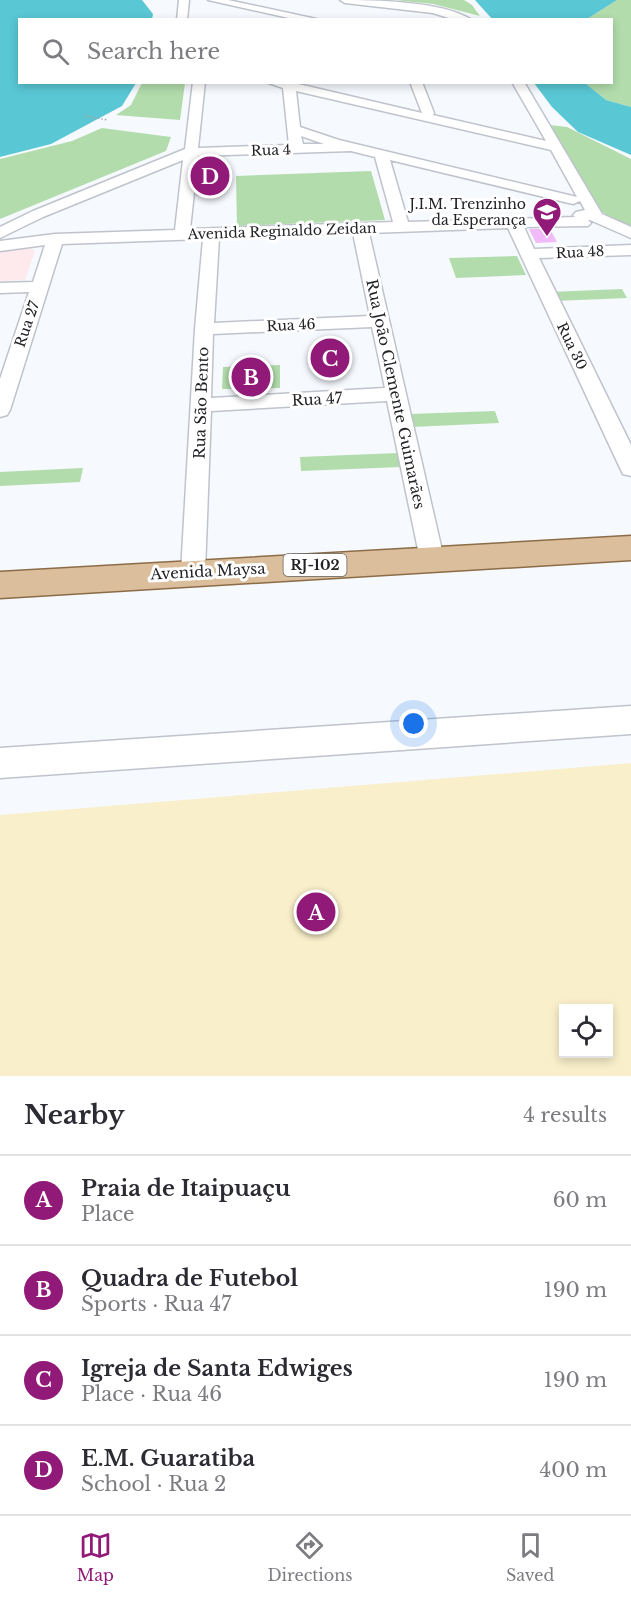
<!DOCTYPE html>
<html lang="en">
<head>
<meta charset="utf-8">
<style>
	:root { --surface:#fff; --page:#f2f2f3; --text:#2b2b33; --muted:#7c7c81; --line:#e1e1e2; --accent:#911977 }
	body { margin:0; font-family:"Libre Baskerville",serif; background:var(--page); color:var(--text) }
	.controls { position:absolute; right:18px; bottom:18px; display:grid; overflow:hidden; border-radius:0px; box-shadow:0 3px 9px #0003 }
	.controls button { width:54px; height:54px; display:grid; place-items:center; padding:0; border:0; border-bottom:2px solid var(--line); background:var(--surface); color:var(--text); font:30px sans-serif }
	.you { position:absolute; left:414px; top:724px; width:21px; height:21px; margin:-15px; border:4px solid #fff; border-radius:50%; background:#1a73e8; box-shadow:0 0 0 9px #1a73e833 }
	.badge { display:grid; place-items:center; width:39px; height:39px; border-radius:50%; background:var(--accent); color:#fff; font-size:20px; font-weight:700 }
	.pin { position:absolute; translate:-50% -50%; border:3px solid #fff; box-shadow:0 2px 6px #0006 }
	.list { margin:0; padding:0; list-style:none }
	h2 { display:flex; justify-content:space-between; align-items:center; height:78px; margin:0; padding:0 24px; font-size:26px }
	h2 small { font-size:20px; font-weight:400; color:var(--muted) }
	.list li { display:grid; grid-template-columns:39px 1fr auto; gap:18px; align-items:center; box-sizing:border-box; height:90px; padding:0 24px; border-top:2px solid var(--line) }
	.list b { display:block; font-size:22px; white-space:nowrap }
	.list p { margin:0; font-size:20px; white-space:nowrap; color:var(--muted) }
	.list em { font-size:20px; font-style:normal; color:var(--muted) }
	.icon { flex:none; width:33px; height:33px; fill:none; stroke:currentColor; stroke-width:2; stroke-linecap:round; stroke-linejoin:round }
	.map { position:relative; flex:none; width:631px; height:1076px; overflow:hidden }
	.search { position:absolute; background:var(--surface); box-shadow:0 3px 9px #0003; left:18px; right:18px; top:18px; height:66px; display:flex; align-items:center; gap:15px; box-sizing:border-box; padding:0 21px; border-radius:0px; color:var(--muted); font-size:22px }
	.sheet { height:438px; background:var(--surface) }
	nav { display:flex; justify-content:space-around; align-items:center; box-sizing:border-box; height:84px; border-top:2px solid var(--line); background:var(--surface); font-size:16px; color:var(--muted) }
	nav a { display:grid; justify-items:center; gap:3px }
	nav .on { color:var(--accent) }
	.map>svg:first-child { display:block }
	.medical { fill:#fee9ed }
	.green { fill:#b2dcac }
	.sand { fill:#f9efca; fill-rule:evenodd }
	.water { fill:#59c7d4 }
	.building { fill:#f1bbf9 }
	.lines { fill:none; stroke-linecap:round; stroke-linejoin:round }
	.minor-casing { stroke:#bfc3cb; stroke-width:3 }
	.major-casing { stroke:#8b6c46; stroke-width:3 }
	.path { stroke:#a2a4a8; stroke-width:1.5; stroke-dasharray:1.5 2; stroke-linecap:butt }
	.minor { fill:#fff; fill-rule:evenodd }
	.major { fill:#dbbe9b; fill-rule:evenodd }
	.labels { text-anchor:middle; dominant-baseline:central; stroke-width:6; stroke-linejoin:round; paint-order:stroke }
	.far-street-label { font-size:14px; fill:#222326; stroke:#fff }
	.far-poi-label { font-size:14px; fill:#222326; stroke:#fff; text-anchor:end }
	.shield { fill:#fff; stroke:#646567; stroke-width:1.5 }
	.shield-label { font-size:14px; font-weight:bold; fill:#222326 }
	.street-label { font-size:15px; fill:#222326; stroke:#fff }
</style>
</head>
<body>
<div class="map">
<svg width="631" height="1076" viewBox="0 0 631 1076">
	<rect width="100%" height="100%" fill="#f6f9fe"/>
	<path class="medical" d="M29,247L35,251L25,280L0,281V252Z"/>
	<g class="green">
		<path d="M395,0H464L472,5L480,16L433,4Z"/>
		<path d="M617,0H631V107L606,100L585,83L612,82V20L587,19Z"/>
		<path d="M142,83H185L180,120L116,115L131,105Z"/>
		<path d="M550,125L567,127L631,159V227C624,224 615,222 609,217C581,197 566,155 550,125Z"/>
		<path d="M102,128L171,137L166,151L0,219V159L72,141Z"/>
		<path d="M371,171L385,220L237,226L236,176Z"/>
		<path d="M517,256L526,275L456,278L449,258Z"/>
		<path d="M622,289L627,298L554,301L550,292Z"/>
		<path d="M280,365V388L222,389L223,367Z"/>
		<path d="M495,411L499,423L412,427L409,414Z"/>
		<path d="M398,453L401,467L301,471L300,457Z"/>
		<path d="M83,468L80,482L0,486V472Z"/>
	</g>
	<path class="sand" d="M631,763V1076H0V815ZM564,1008H608V1054H564Z"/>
	<g class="water">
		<path d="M0,0H142L153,14L152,19L20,20V82L136,83L122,106L51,144L0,157Z"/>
		<path d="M475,0H617L587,19L493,20Z"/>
		<path d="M534,83H585L606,100L631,107V155L578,132L552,107Z"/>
	</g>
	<g class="building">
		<path d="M200,158H215V162H224L225,187H213L214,195L196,196Z"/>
		<path d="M529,229H550L557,242L536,243Z"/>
	</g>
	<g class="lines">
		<g class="minor-casing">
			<g id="minor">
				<path d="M179,0H189L187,20H177Z"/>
				<path d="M208,0H228L321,20H298Z"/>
				<path d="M340,0C374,0 443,1 472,20H455L433,13L345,3Z"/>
				<path d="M193,82H205L198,148L289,145L283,88L266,82H290L422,113L410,82H422L434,113L433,115L546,141L512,82H524L602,214L631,227V238L590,220H588L591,223L588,226L524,227L534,249L631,245V255L539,258L631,445V476L623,474L620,468L508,228L369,233L444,559L441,566L432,569L423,566L420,559L387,401L211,411L205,572L202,579L193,582L184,579L181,572L195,329L203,239L62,244L10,410L7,415L0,417V379L29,292L0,293V283L33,282L45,245L0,251V241L55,234L175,230L183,160L43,217L0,238V227L33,211L185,149ZM296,91L551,150L577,197L339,140L300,127ZM301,136L324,144H303ZM351,151L375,157L393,222L190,229L198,156ZM390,160L573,204L580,201L585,210L576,212L573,215L575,217L408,222ZM353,233L370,316L214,323L219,238ZM372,327L385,388L211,398L213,334Z"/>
				<path d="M631,706V734L0,778V748Z"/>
			</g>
		</g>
		<g class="major-casing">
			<path id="major" d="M631,536V560L0,598V572Z"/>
		</g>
		<path class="path" d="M84,116L108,120"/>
		<use href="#minor" class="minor"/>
		<use href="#major" class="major"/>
	</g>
	<defs>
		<g id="school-pin" transform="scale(1.5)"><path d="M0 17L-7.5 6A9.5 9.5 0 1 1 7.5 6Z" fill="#911977" stroke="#fff"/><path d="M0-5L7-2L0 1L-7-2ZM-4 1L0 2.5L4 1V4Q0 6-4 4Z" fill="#fff"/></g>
	</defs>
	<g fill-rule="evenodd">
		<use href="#school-pin" x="547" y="212"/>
	</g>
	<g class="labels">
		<g class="far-street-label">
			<text transform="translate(271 150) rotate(-2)">Rua 4</text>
			<text transform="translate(282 231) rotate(-2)">Avenida Reginaldo Zeidan</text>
			<text transform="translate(580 252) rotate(-3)">Rua 48</text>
			<text transform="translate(27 324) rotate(-71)">Rua 27</text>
			<text transform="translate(291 325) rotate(-3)">Rua 46</text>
			<text transform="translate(572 346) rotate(64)">Rua 30</text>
		</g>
		<g class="far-poi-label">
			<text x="526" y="204">J.I.M. Trenzinho<tspan x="526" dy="16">da Esperança</tspan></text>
		</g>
		<rect class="shield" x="283.5" y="554" width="63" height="22" rx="4.5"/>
		<g class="shield-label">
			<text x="315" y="565">RJ-102</text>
		</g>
		<g class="street-label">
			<text transform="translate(396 394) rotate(78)">Rua João Clemente Guimarães</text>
			<text transform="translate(317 399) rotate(-3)">Rua 47</text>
			<text transform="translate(201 403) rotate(-88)">Rua São Bento</text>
			<text transform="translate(208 571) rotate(-3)">Avenida Maysa</text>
		</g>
	</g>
</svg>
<div class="controls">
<button><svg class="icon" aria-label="locate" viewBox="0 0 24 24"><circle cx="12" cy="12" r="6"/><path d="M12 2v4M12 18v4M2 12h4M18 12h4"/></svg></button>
</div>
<div class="you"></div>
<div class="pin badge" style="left:316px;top:912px">A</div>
<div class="pin badge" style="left:251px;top:377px">B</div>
<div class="pin badge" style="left:330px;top:358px">C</div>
<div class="pin badge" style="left:210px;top:176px">D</div>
<div class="search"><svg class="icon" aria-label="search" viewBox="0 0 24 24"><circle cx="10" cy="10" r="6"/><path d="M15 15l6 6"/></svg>Search here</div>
</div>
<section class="sheet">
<h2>Nearby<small>4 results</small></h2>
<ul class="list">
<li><span class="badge">A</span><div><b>Praia de Itaipuaçu</b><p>Place</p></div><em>60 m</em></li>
<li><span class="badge">B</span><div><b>Quadra de Futebol</b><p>Sports · Rua 47</p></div><em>190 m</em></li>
<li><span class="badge">C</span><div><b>Igreja de Santa Edwiges</b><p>Place · Rua 46</p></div><em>190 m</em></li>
<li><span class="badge">D</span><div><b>E.M. Guaratiba</b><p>School · Rua 2</p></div><em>400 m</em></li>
</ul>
</section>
<nav>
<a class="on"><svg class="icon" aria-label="map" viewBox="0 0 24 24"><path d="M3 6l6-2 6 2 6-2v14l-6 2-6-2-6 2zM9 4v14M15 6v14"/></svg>Map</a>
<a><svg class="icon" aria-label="directions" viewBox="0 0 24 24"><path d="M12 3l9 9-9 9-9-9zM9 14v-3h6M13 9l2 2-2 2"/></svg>Directions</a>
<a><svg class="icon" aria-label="saved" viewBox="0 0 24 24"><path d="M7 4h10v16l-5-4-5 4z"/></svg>Saved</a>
</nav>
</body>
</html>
